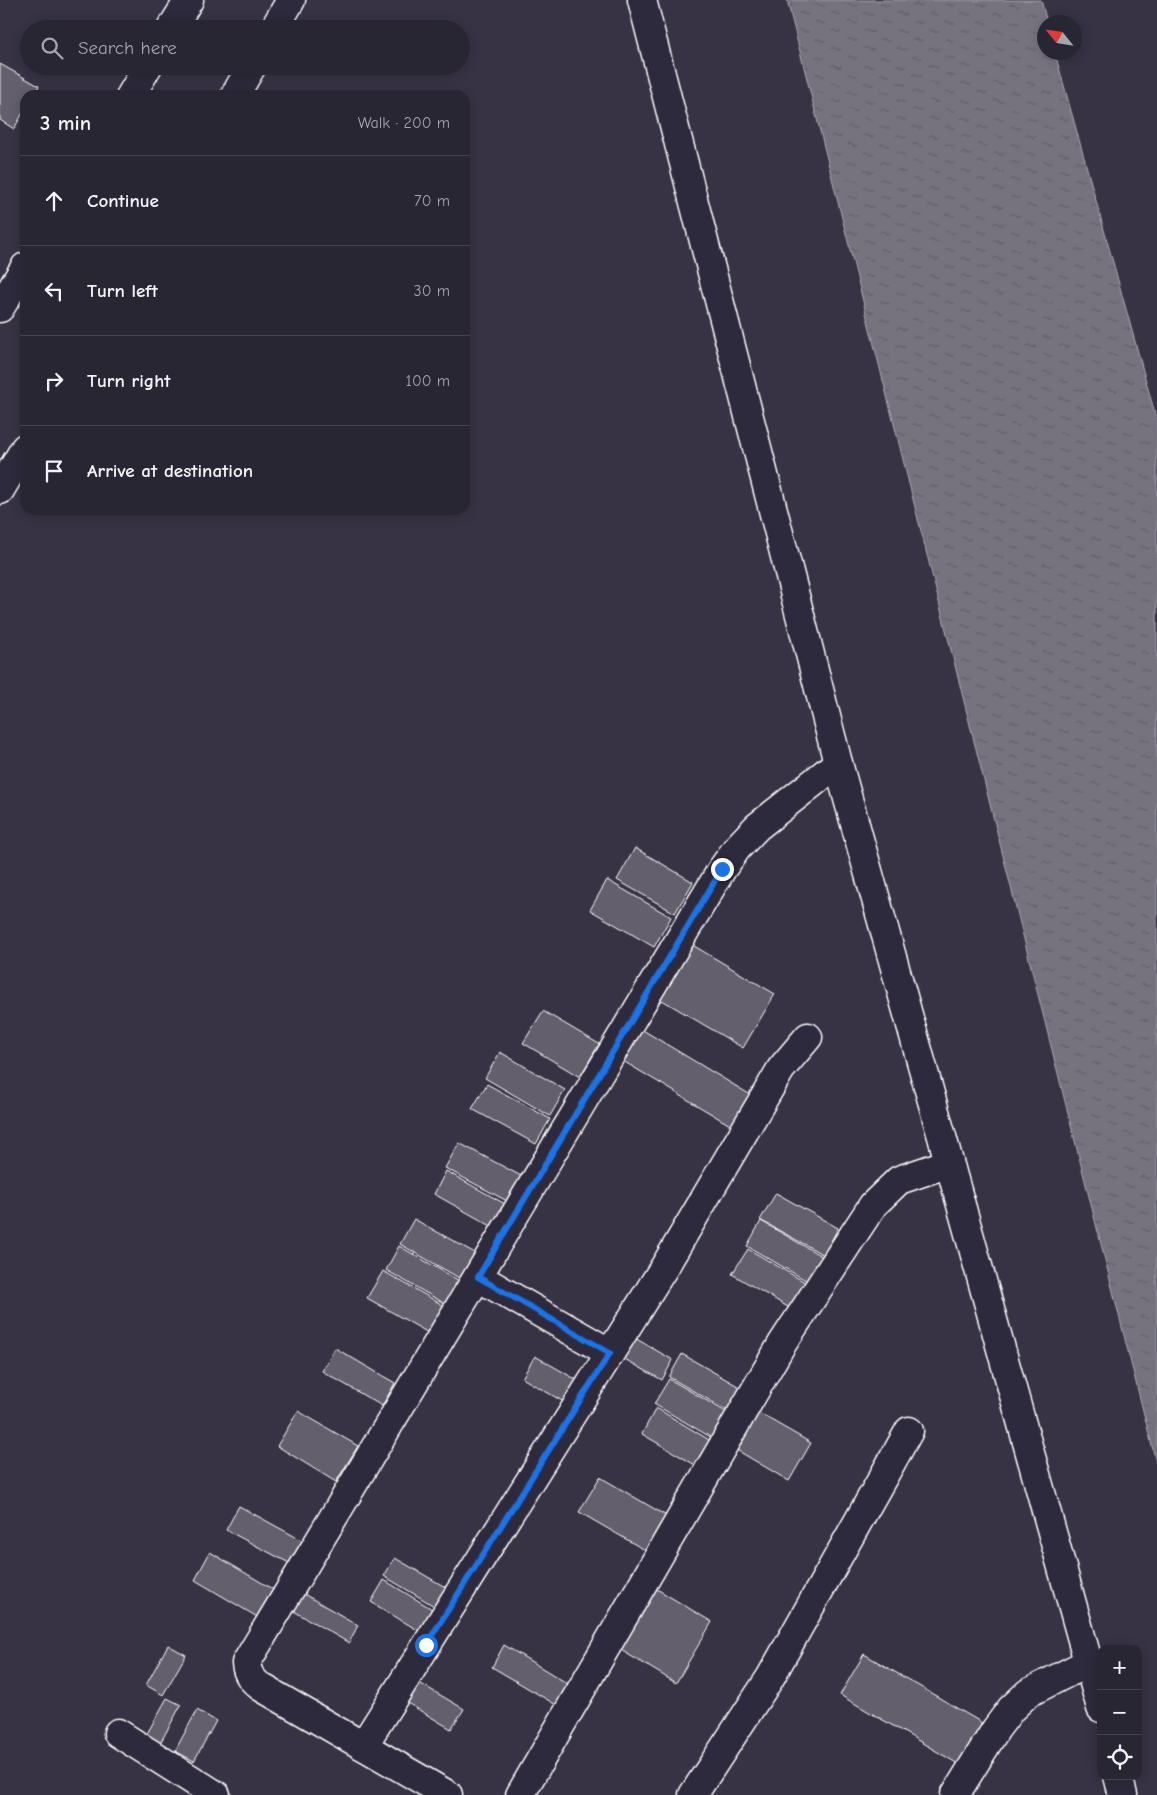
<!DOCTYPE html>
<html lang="en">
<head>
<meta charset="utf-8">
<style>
	:root { --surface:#292634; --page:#312e3c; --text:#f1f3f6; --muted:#a5a5ac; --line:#45434f }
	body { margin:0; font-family:"Comic Neue",sans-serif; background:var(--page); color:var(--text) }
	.controls { position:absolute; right:15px; bottom:15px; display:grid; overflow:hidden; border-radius:10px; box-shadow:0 2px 12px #0003 }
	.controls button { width:45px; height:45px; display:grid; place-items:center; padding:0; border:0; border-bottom:1px solid var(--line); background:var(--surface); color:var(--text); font:25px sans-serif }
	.compass { position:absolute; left:1037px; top:15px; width:45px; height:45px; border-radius:50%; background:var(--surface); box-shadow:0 2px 12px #0003; rotate:300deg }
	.stop { position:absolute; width:15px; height:15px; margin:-11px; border:4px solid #1a73e8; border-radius:50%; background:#fff }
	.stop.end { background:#1a73e8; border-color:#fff; box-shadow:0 1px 5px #0008 }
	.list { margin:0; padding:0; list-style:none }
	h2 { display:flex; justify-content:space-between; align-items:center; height:65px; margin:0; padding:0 20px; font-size:21px }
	h2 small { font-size:16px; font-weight:400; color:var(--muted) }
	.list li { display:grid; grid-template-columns:32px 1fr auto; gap:15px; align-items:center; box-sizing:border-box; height:90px; padding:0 20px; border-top:1px solid var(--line) }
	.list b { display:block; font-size:19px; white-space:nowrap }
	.list em { font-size:16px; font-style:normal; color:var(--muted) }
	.icon { flex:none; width:28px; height:28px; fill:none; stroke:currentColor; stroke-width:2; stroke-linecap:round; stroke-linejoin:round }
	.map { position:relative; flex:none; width:1157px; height:1795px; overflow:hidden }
	.search { position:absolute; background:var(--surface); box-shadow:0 2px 12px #0003; left:20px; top:20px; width:450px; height:55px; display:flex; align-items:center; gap:12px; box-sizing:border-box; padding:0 18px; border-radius:28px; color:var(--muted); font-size:19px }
	.panel { position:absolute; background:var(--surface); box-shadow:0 2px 12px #0003; left:20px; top:90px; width:450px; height:425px; border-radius:15px }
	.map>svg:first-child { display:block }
	.water { fill:url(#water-ripples); stroke:#adabb2 }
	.building { fill:#635f6d; stroke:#fff }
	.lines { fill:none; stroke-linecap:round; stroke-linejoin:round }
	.street-casing { stroke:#fff; stroke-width:31 }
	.secondary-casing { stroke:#fff; stroke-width:31 }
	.street { stroke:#2f2a3d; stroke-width:28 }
	.secondary { stroke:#2f2a3d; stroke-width:28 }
	.route { stroke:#1a73e8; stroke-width:6 }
</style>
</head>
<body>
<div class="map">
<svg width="1157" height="1795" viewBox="0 0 1157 1795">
	<defs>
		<pattern id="water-ripples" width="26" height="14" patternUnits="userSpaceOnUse" patternTransform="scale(1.25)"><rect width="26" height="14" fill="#76737f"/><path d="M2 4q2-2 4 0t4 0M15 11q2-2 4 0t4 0" fill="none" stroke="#5f5e63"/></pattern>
	</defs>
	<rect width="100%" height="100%" fill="#373345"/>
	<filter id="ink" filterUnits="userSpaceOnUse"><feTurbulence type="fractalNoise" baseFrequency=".02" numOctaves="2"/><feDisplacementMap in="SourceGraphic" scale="10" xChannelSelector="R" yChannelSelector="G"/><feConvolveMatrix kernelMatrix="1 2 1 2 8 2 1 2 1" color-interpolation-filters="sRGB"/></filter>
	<g filter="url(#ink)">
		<path class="water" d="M787,0H1041L1047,22H1044V52L1055,53L1157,421V1466Z"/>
		<g class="building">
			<path d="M0,64L39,86L34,95H25V109L14,129L0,120Z"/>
			<path d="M635,848L693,882L675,913L617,880Z"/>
			<path d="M607,880L671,917L654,947L590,910Z"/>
			<path d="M689,943L775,994L743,1048L657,997Z"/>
			<path d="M543,1011L599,1044L580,1077L523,1043Z"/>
			<path d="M636,1026L754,1097L735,1128L618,1058Z"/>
			<path d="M500,1052L565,1090L550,1116L485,1078Z"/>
			<path d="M487,1084L550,1119L536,1144L472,1109Z"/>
			<path d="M459,1143L523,1177L509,1202L445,1168Z"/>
			<path d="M446,1171L505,1204L493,1227L434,1194Z"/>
			<path d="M776,1193L838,1228L824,1255L760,1220Z"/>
			<path d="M414,1219L475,1253L461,1279L400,1244Z"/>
			<path d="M761,1221L823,1257L809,1282L747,1246Z"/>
			<path d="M399,1246L463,1283L449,1306L386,1270Z"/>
			<path d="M748,1249L808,1284L793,1310L732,1274Z"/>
			<path d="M383,1271L448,1308L432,1335L367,1298Z"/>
			<path d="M626,1333L673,1360L662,1380L614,1353Z"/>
			<path d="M335,1348L395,1383L382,1406L322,1371Z"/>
			<path d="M682,1354L743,1389L730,1412L669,1377Z"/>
			<path d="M535,1356L584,1384L571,1406L522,1378Z"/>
			<path d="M669,1379L728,1413L714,1439L654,1404Z"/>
			<path d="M656,1408L711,1441L697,1466L642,1434Z"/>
			<path d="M298,1411L358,1446L336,1482L277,1446Z"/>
			<path d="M757,1412L811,1443L789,1481L735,1449Z"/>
			<path d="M600,1477L670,1518L650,1553L579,1512Z"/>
			<path d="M239,1506L305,1542L293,1565L226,1530Z"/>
			<path d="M210,1552L274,1590L259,1618L195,1580Z"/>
			<path d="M395,1558L452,1591L441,1610L384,1576Z"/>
			<path d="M384,1580L442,1615L429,1637L371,1602Z"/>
			<path d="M650,1585L712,1622L676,1683L614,1646Z"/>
			<path d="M302,1593L358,1625L349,1643L292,1610Z"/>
			<path d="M168,1645L186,1655L163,1695L146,1685Z"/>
			<path d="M504,1645L570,1685L558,1706L492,1667Z"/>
			<path d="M864,1654L984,1724L960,1765L840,1695Z"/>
			<path d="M416,1681L464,1709L451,1729L404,1701Z"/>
			<path d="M167,1698L181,1705L158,1747L144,1739Z"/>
			<path d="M197,1710L216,1721L194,1761L175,1751Z"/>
		</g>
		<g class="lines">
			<g class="street-casing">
				<g id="street">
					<path d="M171,29L189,0"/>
					<path d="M274,29L291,0"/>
					<path d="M131,95L148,66"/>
					<path d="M235,95L252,66"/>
					<path d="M0,308L25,267"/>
					<path d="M0,490L25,448"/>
					<path d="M478,1277L610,1353"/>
					<path d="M118,1733L216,1795"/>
					<path d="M363,1746L665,1266L781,1069L808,1037"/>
					<path d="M448,1795L261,1687C252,1680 247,1674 246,1663L722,869L737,848L757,827L838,763"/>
					<path d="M520,1795L782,1344L873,1205L899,1180L949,1163"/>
					<path d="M693,1795L770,1678L909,1431"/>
					<path d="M955,1795L996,1729L1011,1709L1028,1693L1089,1662"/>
				</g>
			</g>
			<g class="secondary-casing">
				<g id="secondary">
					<path d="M642,0L838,763L1101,1708"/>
					<path d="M1118,1776L1123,1795"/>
				</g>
			</g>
			<use href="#street" class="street"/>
			<use href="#secondary" class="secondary"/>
		</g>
	</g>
	<g class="lines" filter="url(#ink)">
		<path class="route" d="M426,1645L610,1353L478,1277L722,869"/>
	</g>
</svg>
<div class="controls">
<button>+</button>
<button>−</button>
<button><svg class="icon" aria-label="locate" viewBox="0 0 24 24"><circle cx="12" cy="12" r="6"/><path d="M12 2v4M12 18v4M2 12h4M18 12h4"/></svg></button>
</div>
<svg class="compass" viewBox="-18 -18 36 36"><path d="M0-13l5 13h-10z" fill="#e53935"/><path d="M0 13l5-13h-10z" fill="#a5a5ac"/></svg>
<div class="stop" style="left:426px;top:1645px"></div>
<div class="stop end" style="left:722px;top:869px"></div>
<div class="search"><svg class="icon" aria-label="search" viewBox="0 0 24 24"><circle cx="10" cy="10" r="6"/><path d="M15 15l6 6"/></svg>Search here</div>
<section class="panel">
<h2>3 min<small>Walk · 200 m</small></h2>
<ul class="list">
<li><svg class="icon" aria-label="ahead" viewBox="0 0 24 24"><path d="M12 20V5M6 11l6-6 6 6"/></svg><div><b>Continue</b></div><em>70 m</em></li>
<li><svg class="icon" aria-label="left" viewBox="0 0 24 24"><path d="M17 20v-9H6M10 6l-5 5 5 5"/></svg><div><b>Turn left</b></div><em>30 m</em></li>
<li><svg class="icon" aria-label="right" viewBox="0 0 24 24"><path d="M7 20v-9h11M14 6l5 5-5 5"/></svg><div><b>Turn right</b></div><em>100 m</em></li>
<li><svg class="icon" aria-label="arrive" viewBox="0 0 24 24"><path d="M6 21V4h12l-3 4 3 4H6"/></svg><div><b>Arrive at destination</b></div></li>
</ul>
</section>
</div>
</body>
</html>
